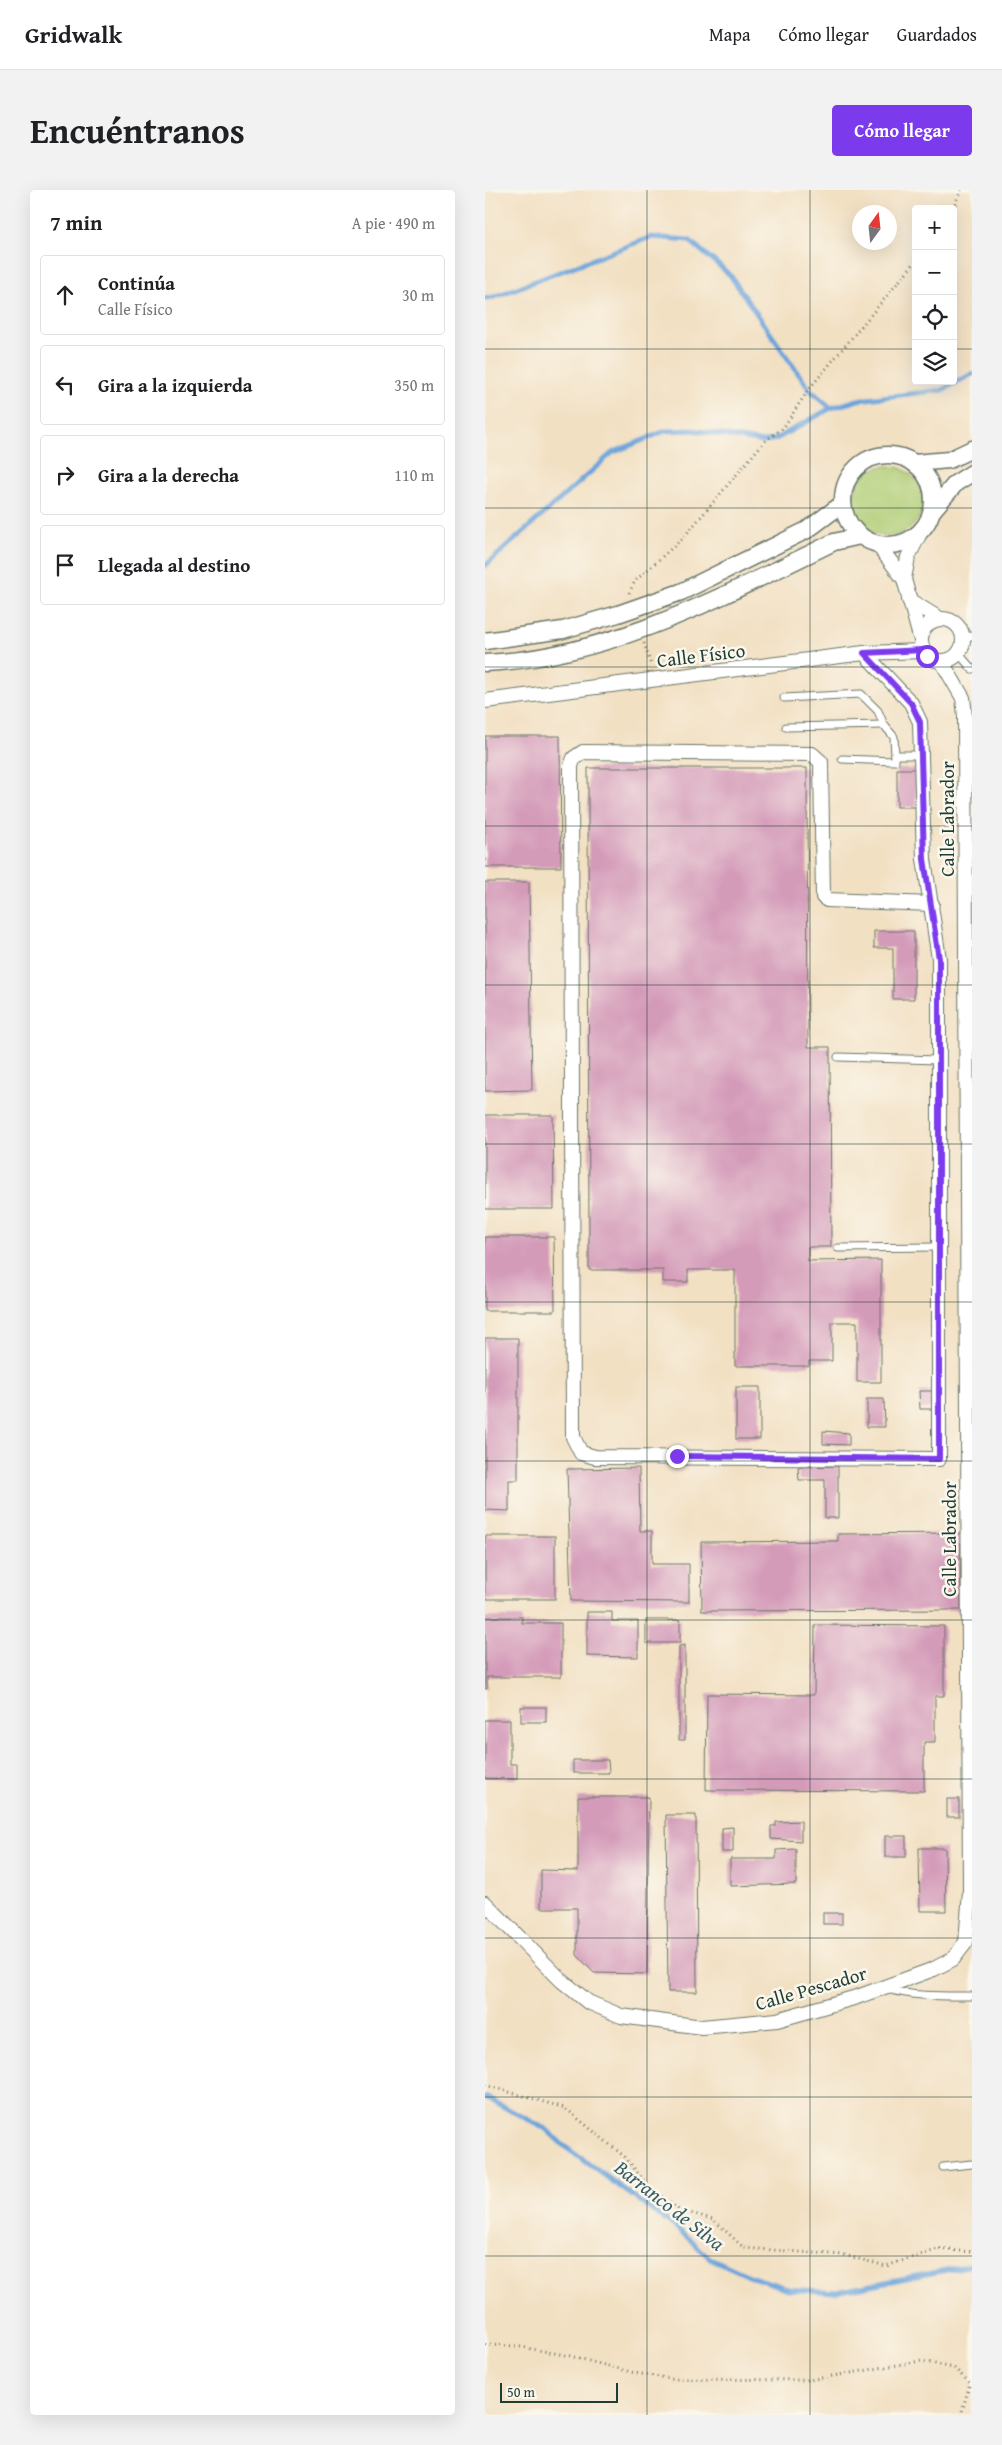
<!DOCTYPE html>
<html lang="es">
<head>
<meta charset="utf-8">
<style>
	:root { --surface:#fff; --page:#f2f2f2; --text:#202124; --muted:#757577; --line:#e0e0e0; --accent:#7c3aed }
	body { margin:0; font-family:"Gentium Book Plus",serif; background:var(--page); color:var(--text) }
	.controls { position:absolute; right:15px; top:15px; display:grid; overflow:hidden; border-radius:5px; box-shadow:0 5px 20px #0002 }
	.controls button { width:45px; height:45px; display:grid; place-items:center; padding:0; border:0; border-bottom:1px solid var(--line); background:var(--surface); color:var(--text); font:25px sans-serif }
	.compass { position:absolute; left:367px; top:15px; width:45px; height:45px; border-radius:50%; background:var(--surface); box-shadow:0 5px 20px #0002; rotate:15deg }
	.scale { position:absolute; left:15px; bottom:12px; width:118px; box-sizing:border-box; padding-left:5px; border:2px solid #1f3d34; border-top:0; font-size:14px; line-height:18px; white-space:nowrap; color:#1f3d34; -webkit-text-stroke:4px #fbf7ec; paint-order:stroke }
	.stop { position:absolute; width:15px; height:15px; margin:-11px; border:4px solid #7c3aed; border-radius:50%; background:#fff }
	.stop.end { background:#7c3aed; border-color:#fff; box-shadow:0 1px 5px #0008 }
	.list { margin:0; padding:0; list-style:none }
	h2 { display:flex; justify-content:space-between; align-items:center; height:65px; margin:0; padding:0 20px; font-size:21px }
	h2 small { font-size:16px; font-weight:400; color:var(--muted) }
	.list li { display:grid; grid-template-columns:32px 1fr auto; gap:15px; align-items:center; box-sizing:border-box; height:80px; margin:0 10px 10px; padding:0 10px; border:1px solid var(--line); border-radius:5px }
	.list b { display:block; font-size:19px; white-space:nowrap }
	.list p { margin:0; font-size:16px; white-space:nowrap; color:var(--muted) }
	.list em { font-size:16px; font-style:normal; color:var(--muted) }
	.icon { flex:none; width:28px; height:28px; fill:none; stroke:currentColor; stroke-width:2; stroke-linecap:round; stroke-linejoin:round }
	.map { position:relative; flex:none; width:487px; height:2225px; overflow:hidden; border-radius:5px }
	header { display:flex; align-items:center; gap:30px; box-sizing:border-box; height:70px; padding:0 25px; background:var(--surface); border-bottom:1px solid var(--line) }
	header strong { font-size:24px }
	nav { display:flex; gap:28px; margin-inline-start:auto; font-size:18px }
	.intro { display:flex; align-items:center; justify-content:space-between; box-sizing:border-box; height:120px; padding:0 30px }
	h1 { margin:0; font-size:35px }
	.button { padding:12px 22px; border-radius:5px; background:var(--accent); color:#fff; font-size:18px; font-weight:700 }
	main { display:flex; gap:30px; padding:0 30px }
	aside { flex:1; background:var(--surface); border-radius:5px; box-shadow:0 5px 20px #0002 }
	.map>svg:first-child { display:block }
	.green { fill:#aecc73; stroke:#668454 }
	.lines { fill:none; stroke-linecap:round; stroke-linejoin:round }
	.stream { stroke:#6ca4db; stroke-width:5 }
	.building { fill:#d49bb9 }
	.service-casing { stroke:#697666; stroke-width:9 }
	.minor-casing { stroke:#697666; stroke-width:16 }
	.tertiary-casing { stroke:#697666; stroke-width:19 }
	.path { stroke:#697666; stroke-width:3; stroke-dasharray:1 4; stroke-linecap:butt }
	.service { stroke:#fff; stroke-width:7 }
	.minor { stroke:#fff; stroke-width:14 }
	.tertiary { stroke:#fff; stroke-width:16 }
	.route { stroke:#7c3aed; stroke-width:6 }
	.grid { fill:none; stroke:#1f3d34; stroke-width:1; stroke-opacity:0.55 }
	.labels { text-anchor:middle; dominant-baseline:central; stroke-width:5; stroke-linejoin:round; paint-order:stroke }
	.street-label { font-size:19px; fill:#1f3d34; stroke:#fbf7ec }
	.water-label { font-size:20px; font-style:italic; fill:#365c66; stroke:#fbf7ec }
</style>
</head>
<body>
<header>
<strong>Gridwalk</strong>
<nav><a>Mapa</a><a>Cómo llegar</a><a>Guardados</a></nav>
</header>
<div class="intro"><h1>Encuéntranos</h1><a class="button">Cómo llegar</a></div>
<main>
<aside>
<h2>7 min<small>A pie · 490 m</small></h2>
<ul class="list">
<li><svg class="icon" aria-label="ahead" viewBox="0 0 24 24"><path d="M12 20V5M6 11l6-6 6 6"/></svg><div><b>Continúa</b><p>Calle Físico</p></div><em>30 m</em></li>
<li><svg class="icon" aria-label="left" viewBox="0 0 24 24"><path d="M17 20v-9H6M10 6l-5 5 5 5"/></svg><div><b>Gira a la izquierda</b></div><em>350 m</em></li>
<li><svg class="icon" aria-label="right" viewBox="0 0 24 24"><path d="M7 20v-9h11M14 6l5 5-5 5"/></svg><div><b>Gira a la derecha</b></div><em>110 m</em></li>
<li><svg class="icon" aria-label="arrive" viewBox="0 0 24 24"><path d="M6 21V4h12l-3 4 3 4H6"/></svg><div><b>Llegada al destino</b></div></li>
</ul>
</aside>
<div class="map">
<svg width="487" height="2225" viewBox="0 0 487 2225">
	<rect width="100%" height="100%" fill="#fbf7ec"/>
	<filter id="ink" filterUnits="userSpaceOnUse"><feTurbulence type="fractalNoise" baseFrequency=".02" numOctaves="2"/><feDisplacementMap in="SourceGraphic" scale="10" xChannelSelector="R" yChannelSelector="G"/><feConvolveMatrix kernelMatrix="1 2 1 2 8 2 1 2 1" color-interpolation-filters="sRGB"/></filter>
	<filter id="wash" filterUnits="userSpaceOnUse"><feTurbulence type="fractalNoise" baseFrequency=".0096" numOctaves="4" result="noise"/><feDisplacementMap in="SourceGraphic" scale="20" xChannelSelector="R" yChannelSelector="G"/><feGaussianBlur stdDeviation="1.12" result="paint"/><feColorMatrix in="noise" values="0 0 0 0 0 0 0 0 0 0 0 0 0 0 0 0 0 1.4 0 .05"/><feComposite in="paint" operator="in"/></filter>
	<g filter="url(#wash)">
		<rect width="100%" height="100%" fill="#f2e0c3"/>
		<circle class="green" cx="403" cy="311" r="35"/>
		<g class="lines">
			<g class="stream">
				<path d="M0,108L9,107L166,47L204,50L245,85L324,199L346,218"/>
				<path d="M0,376L127,263L180,241L208,240L279,252L291,249L346,218L373,210L457,200L487,184"/>
				<path d="M0,1907L61,1939L79,1956L192,2038L225,2068L264,2086L304,2099L351,2102L487,2075"/>
			</g>
		</g>
		<g id="blocks">
			<g class="building">
				<path d="M0,546H75L76,677H0Z"/>
				<path d="M103,578H322L323,857H345L346,1057H323V1071L396,1070V1192H372V1132H347V1171H324V1176H250V1080H203V1092H178V1080H104Z"/>
				<rect x="412" y="579" width="19" height="38"/>
				<path d="M0,692H44L47,900L0,901Z"/>
				<path d="M389,741H429V809H408V758H389Z"/>
				<path d="M0,925H68L69,1019H0Z"/>
				<path d="M0,1047H69L70,1121H0Z"/>
				<path d="M0,1148H33V1290H24V1321L0,1320Z"/>
				<rect x="251" y="1197" width="24" height="52"/>
				<path d="M434,1201H448V1219H435Z"/>
				<path d="M382,1209H399L400,1237H382Z"/>
				<path d="M338,1241L364,1243V1255L338,1254Z"/>
				<path d="M353,1276V1328H340V1290H314L313,1277Z"/>
				<path d="M154,1278L155,1341H167V1374H204V1412L86,1411L82,1279Z"/>
				<path d="M475,1343L476,1420L217,1421L216,1352L353,1351V1344Z"/>
				<rect x="0" y="1346" width="70" height="63"/>
				<path d="M102,1422H127V1431H153V1467L102,1466Z"/>
				<path d="M0,1427H37V1433H76V1487H2V1499H0Z"/>
				<rect x="161" y="1430" width="34" height="23"/>
				<path d="M330,1435L459,1436V1506H450V1552H439V1601L221,1600L222,1504L329,1505Z"/>
				<path d="M200,1455V1550H194V1456Z"/>
				<rect x="36" y="1517" width="25" height="15"/>
				<path d="M0,1530H25V1574H32V1589L0,1588Z"/>
				<path d="M88,1570H123L124,1583H88Z"/>
				<path d="M93,1607H164L162,1784L109,1783L92,1765V1718H56V1680L93,1681Z"/>
				<rect x="462" y="1609" width="12" height="18"/>
				<path d="M181,1625H211L212,1802H183Z"/>
				<path d="M316,1631V1651L286,1649V1636H291V1632Z"/>
				<path d="M248,1637V1662H237V1638Z"/>
				<rect x="400" y="1646" width="21" height="21"/>
				<path d="M434,1658H460L461,1721H435Z"/>
				<path d="M311,1659V1694L245,1696V1669H291V1660Z"/>
				<rect x="338" y="1723" width="19" height="11"/>
			</g>
		</g>
	</g>
	<g filter="url(#ink)">
		<use href="#blocks" fill-opacity="0" stroke="#697666" stroke-width="1"/>
		<g class="lines">
			<g class="service-casing">
				<g id="service">
					<path d="M477,447L487,446"/>
					<path d="M474,464L487,479"/>
					<path d="M299,508L376,504L393,521L399,535L409,547L410,565"/>
					<path d="M301,537L399,535"/>
					<path d="M357,569L410,571V565H438"/>
					<path d="M353,867L453,870"/>
					<path d="M353,1058L453,1057"/>
					<path d="M402,1799C429,1807 459,1806 487,1806"/>
					<path d="M458,1977L487,1974"/>
				</g>
			</g>
			<g class="minor-casing">
				<g id="minor">
					<path d="M392,354L419,389L435,447"/>
					<path d="M419,389L423,367L435,343"/>
					<path d="M424,410L455,429"/>
					<circle cx="457" cy="450" r="21"/>
					<path d="M379,463L426,513L435,532L439,669L454,769V1269L110,1267L96,1263L88,1247L86,576L89,568L98,562L327,564L336,572L338,707L342,710L447,714"/>
					<path d="M0,511L379,463L438,461"/>
					<path d="M0,1713L76,1790L103,1812L136,1826L217,1837L292,1830L372,1807L449,1779L468,1769L481,1752L485,1702L480,526L478,508L457,472"/>
				</g>
			</g>
			<g class="tertiary-casing">
				<g id="tertiary">
					<circle cx="403" cy="310" r="45"/>
					<path d="M429,273L464,270L487,259"/>
					<path d="M448,320L471,293L487,283"/>
					<path d="M0,451L78,440L133,424L196,402L322,340L357,314"/>
					<path d="M0,473C127,467 237,406 349,352L375,346"/>
				</g>
			</g>
			<g class="path">
				<path d="M468,19L476,0"/>
				<path d="M144,403L150,391L198,348L279,252L298,238L324,199L431,71"/>
				<path d="M159,453L166,475"/>
				<path d="M0,1895L80,1918L140,1967L164,1997L194,2020L228,2029L259,2058L359,2065L401,2076L454,2059L487,2062"/>
				<path d="M0,2155L31,2156L85,2166L150,2183L188,2189L324,2190L436,2171L469,2178L485,2193L476,2225"/>
			</g>
			<use href="#service" class="service"/>
			<use href="#minor" class="minor"/>
			<use href="#tertiary" class="tertiary"/>
		</g>
	</g>
	<g class="lines" filter="url(#ink)">
		<path class="route" d="M192,1266L454,1269V769L439,669L435,532L426,513L379,463L438,460L442,466"/>
	</g>
	<path class="grid" d="M162,0V2225M325,0V2225M0,159H431M468,159H487M0,318H487M0,477H487M0,636H487M0,795H487M0,954H487M0,1112H487M0,1271H487M0,1430H487M0,1589H487M0,1748H487M0,1907H487M0,2066H487"/>
	<g class="labels">
		<g class="street-label">
			<text transform="translate(216 465) rotate(-7)">Calle Físico</text>
			<text transform="translate(462 629) rotate(-90)">Calle Labrador</text>
			<text transform="translate(464 1349) rotate(-90)">Calle Labrador</text>
			<text transform="translate(326 1798) rotate(-16)">Calle Pescador</text>
		</g>
		<g class="water-label">
			<text transform="translate(185 2015) rotate(38)">Barranco de Silva</text>
		</g>
	</g>
</svg>
<div class="controls">
<button>+</button>
<button>−</button>
<button><svg class="icon" aria-label="locate" viewBox="0 0 24 24"><circle cx="12" cy="12" r="6"/><path d="M12 2v4M12 18v4M2 12h4M18 12h4"/></svg></button>
<button><svg class="icon" aria-label="layers" viewBox="0 0 24 24"><path d="M12 4l9 5-9 5-9-5zM3 14l9 5 9-5"/></svg></button>
</div>
<svg class="compass" viewBox="-18 -18 36 36"><path d="M0-13l5 13h-10z" fill="#e53935"/><path d="M0 13l5-13h-10z" fill="#757577"/></svg>
<div class="scale">50 m</div>
<div class="stop" style="left:442px;top:466px"></div>
<div class="stop end" style="left:192px;top:1266px"></div>
</div>
</main>
</body>
</html>
